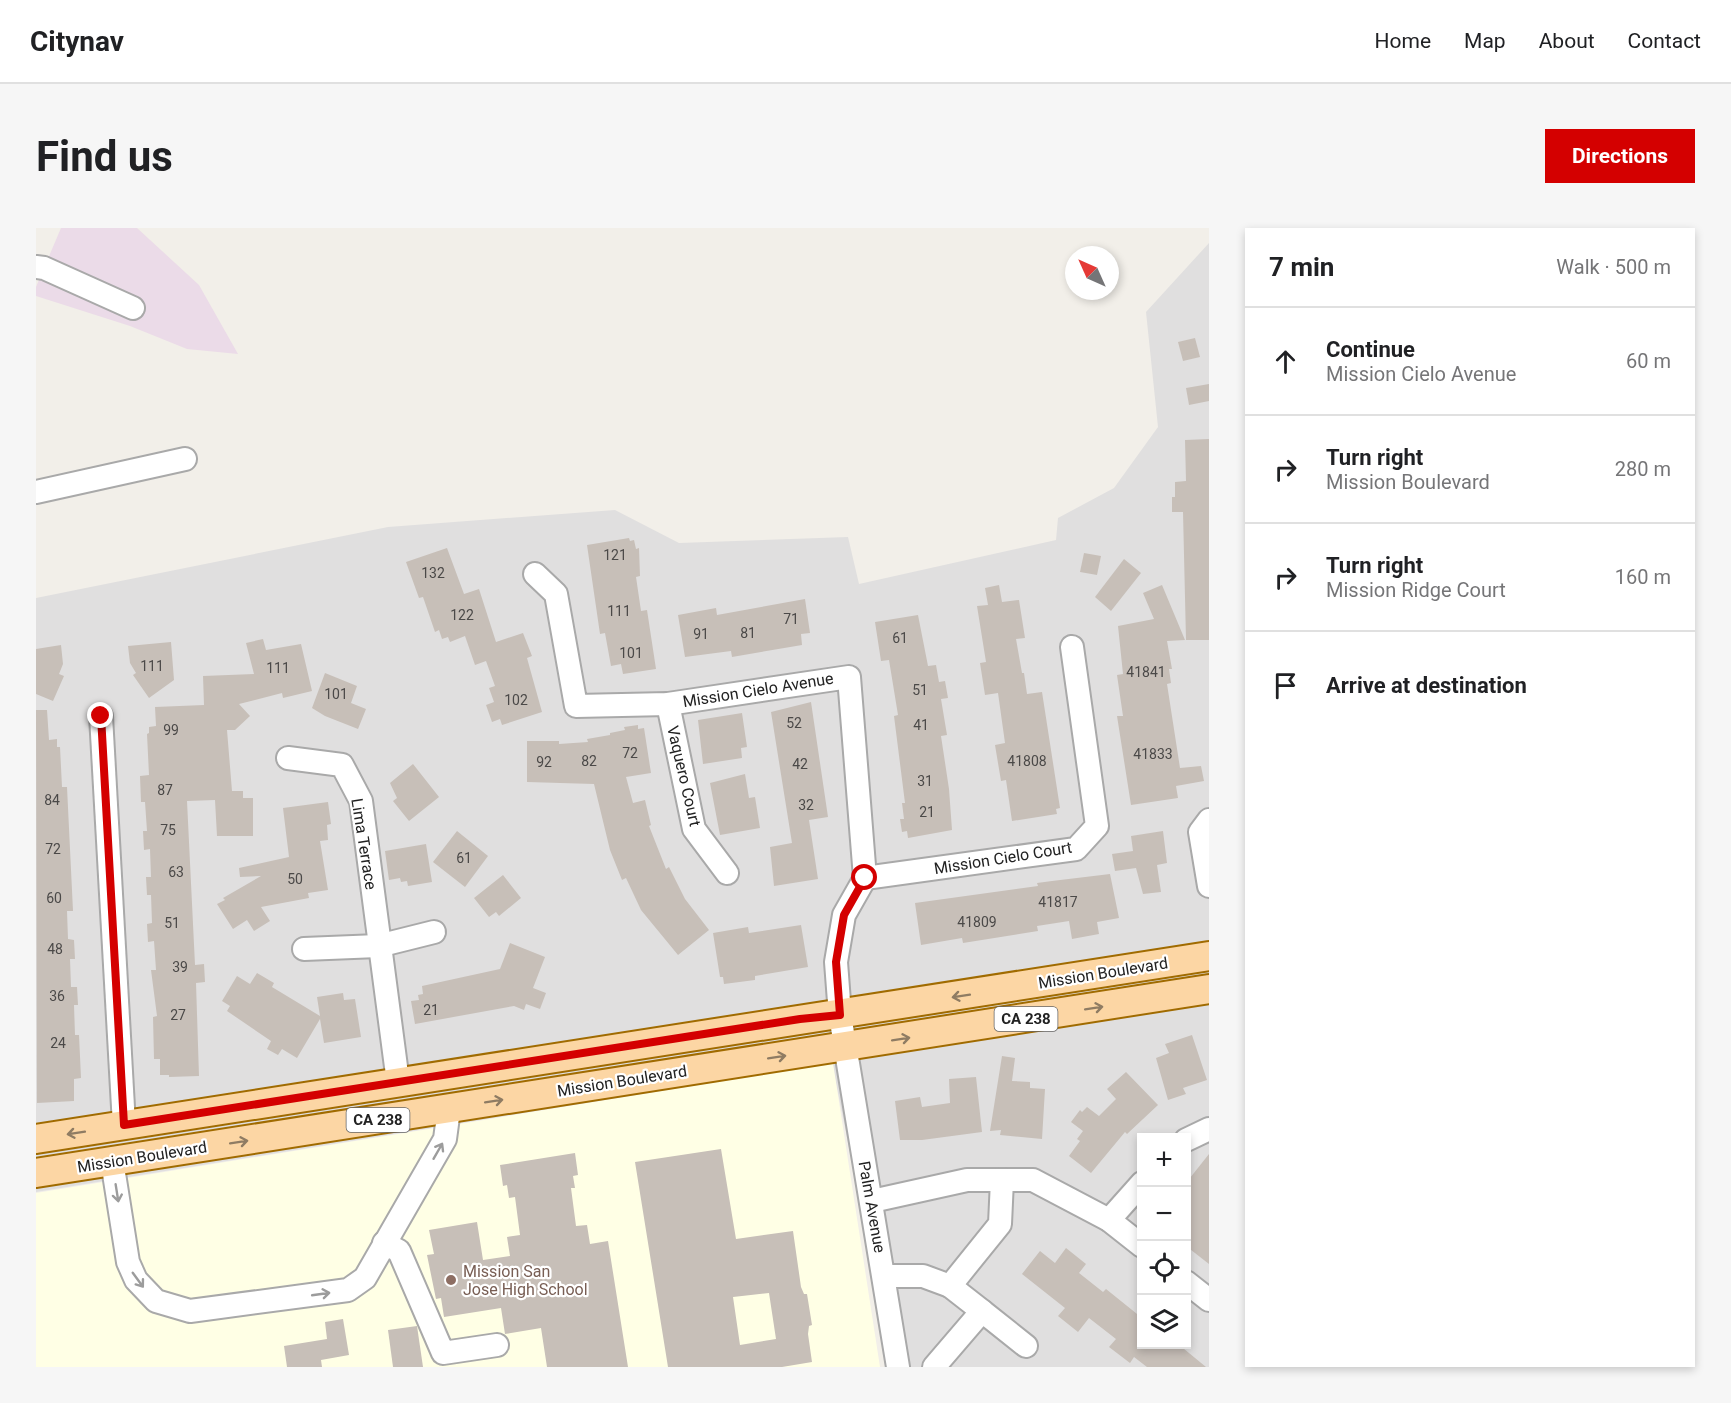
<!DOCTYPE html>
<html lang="en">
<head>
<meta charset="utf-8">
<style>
	:root { --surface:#fff; --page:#f6f6f6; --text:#202124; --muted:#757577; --line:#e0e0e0; --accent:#d40000 }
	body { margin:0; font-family:Roboto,sans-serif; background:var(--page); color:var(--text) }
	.controls { position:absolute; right:18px; bottom:18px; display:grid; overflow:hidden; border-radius:0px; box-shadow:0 3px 9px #0003 }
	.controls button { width:54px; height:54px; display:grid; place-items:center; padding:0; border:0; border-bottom:2px solid var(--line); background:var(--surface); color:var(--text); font:30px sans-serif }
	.compass { position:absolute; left:1029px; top:18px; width:54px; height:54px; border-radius:50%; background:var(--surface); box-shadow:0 3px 9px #0003; rotate:315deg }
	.stop { position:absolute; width:18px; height:18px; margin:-14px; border:4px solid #d40000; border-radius:50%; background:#fff }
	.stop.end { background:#d40000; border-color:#fff; box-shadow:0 2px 6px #0008 }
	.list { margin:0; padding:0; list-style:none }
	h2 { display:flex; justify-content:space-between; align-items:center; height:78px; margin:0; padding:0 24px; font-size:26px }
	h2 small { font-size:20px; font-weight:400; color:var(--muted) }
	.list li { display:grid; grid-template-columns:39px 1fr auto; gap:18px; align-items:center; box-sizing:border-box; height:108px; padding:0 24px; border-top:2px solid var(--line) }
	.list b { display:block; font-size:22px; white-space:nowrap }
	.list p { margin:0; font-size:20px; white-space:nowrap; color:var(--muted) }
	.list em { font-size:20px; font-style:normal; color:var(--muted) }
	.icon { flex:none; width:33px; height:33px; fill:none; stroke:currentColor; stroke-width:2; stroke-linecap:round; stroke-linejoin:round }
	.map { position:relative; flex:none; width:1173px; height:1139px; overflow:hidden; border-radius:0px }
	header { display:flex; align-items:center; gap:36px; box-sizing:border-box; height:84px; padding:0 30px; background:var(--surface); border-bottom:2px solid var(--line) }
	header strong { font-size:28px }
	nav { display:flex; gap:33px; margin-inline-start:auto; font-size:21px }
	.intro { display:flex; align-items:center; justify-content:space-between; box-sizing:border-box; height:144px; padding:0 36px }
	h1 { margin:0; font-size:42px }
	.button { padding:15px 27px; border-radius:0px; background:var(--accent); color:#fff; font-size:21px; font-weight:700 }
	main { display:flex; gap:36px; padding:0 36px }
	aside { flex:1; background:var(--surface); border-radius:0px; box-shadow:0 3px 9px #0003 }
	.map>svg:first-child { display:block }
	.residential { fill:#e0dfdf; fill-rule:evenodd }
	.industrial { fill:#ebdbe8 }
	.education { fill:#ffffe5 }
	.building { fill:#c7bfb8; fill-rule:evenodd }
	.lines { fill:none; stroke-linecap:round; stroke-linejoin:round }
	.minor-casing { stroke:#a9a9a9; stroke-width:26 }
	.major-casing { stroke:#a06b00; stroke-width:32 }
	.minor { stroke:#fff; stroke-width:22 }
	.major { stroke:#fcd6a4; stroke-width:28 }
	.oneway { stroke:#8f7c63 }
	.oneway2 { stroke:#9c9c9c }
	.route { stroke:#d40000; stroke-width:8 }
	.education-dot { fill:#8d6e63; stroke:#fff; stroke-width:2 }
	.labels { text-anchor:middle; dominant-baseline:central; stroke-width:4.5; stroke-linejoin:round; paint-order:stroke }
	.number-label { font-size:14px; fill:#4b4948 }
	.shield { fill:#fff; stroke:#646464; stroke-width:1.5 }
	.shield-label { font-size:15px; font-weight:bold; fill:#222 }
	.street-label { font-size:16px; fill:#222; stroke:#fff }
	.education-label { font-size:16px; fill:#785e54; stroke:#fff; text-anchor:start }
</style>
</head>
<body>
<header>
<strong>Citynav</strong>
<nav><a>Home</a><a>Map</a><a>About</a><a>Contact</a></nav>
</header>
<div class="intro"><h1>Find us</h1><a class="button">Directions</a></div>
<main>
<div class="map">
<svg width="1173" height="1139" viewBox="0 0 1173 1139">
	<rect width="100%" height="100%" fill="#f2efe9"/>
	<path class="residential" d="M1173,15V1139H857L796,835L0,964V370L352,299L579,282L643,315L812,309L823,356L1020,312L1022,290L1078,260L1122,199L1110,84ZM1106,910H1150V1116H1106Z"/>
	<path class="industrial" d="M25,0H101L163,57L202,126L151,121L94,98L0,68V59Z"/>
	<path class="education" d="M797,835L844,1139H0V965Z"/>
	<g class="building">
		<path d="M1159,110L1164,129L1147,133L1142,114Z"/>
		<path d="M1173,156V173L1153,177L1150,160Z"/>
		<path d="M1173,211V412H1150L1147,284H1136V269H1139V254L1150,253L1149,212Z"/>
		<path d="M593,310L594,313L598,312L600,321L603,320L604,348L600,349L605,383L611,382L620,441L587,446L585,436L575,438L569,405L564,406L551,317Z"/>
		<path d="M411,320L428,366L443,361L460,414L487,405L496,428L491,430L506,484L466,497L464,491L456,494L450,477L458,474L453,460L459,458L450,433L439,437L429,408L414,414L412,409L406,411L403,402L399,404L387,369L383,370L370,334Z"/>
		<path d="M1048,325L1065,328L1061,347L1044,344Z"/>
		<path d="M1088,331L1105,345L1075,383L1059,369Z"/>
		<path d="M963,357L966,374L983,372L989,410L980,411L986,445H988L991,466L1006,464L1024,580L1020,581L1021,586L976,593L970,552L965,553L959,517L969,515L962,465L949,467L944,435L950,434L941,378L952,377L949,360Z"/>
		<path d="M1126,357L1149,412L1131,413L1136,441H1133L1135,455L1131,456L1144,540L1165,538L1168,553L1140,558L1142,570L1095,577L1081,488H1087L1081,447L1087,446L1082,398L1118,391L1107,365Z"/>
		<path d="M769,371L774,405L765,406L766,417L696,429L695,423L649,429L642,387L680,380L681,387Z"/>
		<path d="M882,387L892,438L900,437L903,454L909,453L912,470L905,471L911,507L905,508L913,561L916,602L872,610L871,603L866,604L864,591H868L866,575H869L858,488L862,487L853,432L845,433L839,394Z"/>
		<path d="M227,411L230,422L265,416L276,463L247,470L246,465L203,476L214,488L199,502H191L196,563H207V570H217V608H181L179,572L151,573L159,737L168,736L169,754L160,755L163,848L133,849V847H124V831H118L117,789L121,788L115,742H120L118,713L112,714L111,696L116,695L115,667H111L110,649H115L114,621L108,622L107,603H111L109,574H105L104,548L113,547L111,506L113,505V499L120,498L119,479L168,477L167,448L218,446L210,415Z"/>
		<path d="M135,414L138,452L113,470L97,447L100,445L94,435L92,418Z"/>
		<path d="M25,417L27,436L23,446L28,448L17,473L0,466V421Z"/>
		<path d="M289,445L321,458L315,475L330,481L322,501L289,488L276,480Z"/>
		<path d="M775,474L792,589L773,592L782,651L738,658L734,619L756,615L735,484Z"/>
		<path d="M0,482H11L13,512L21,511V519H24L26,559H31L37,683H31L32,711L38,712L39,731H34L35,759H41L42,777H38L39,807H43L45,850L38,851V873L1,875Z"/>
		<path d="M706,485L711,519L705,520L706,530L667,536L662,492Z"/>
		<path d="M602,497V501L608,500L615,545L590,549L597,575L609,572L615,597L613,598L630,641L633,639L649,671L673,702L642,727L605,682L590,650L586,652L574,622L558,556L491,554V513H523V516L552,514L551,511L574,507V505L589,502L588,499Z"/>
		<path d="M377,536L403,569L373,593L357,573L361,570L354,555Z"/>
		<path d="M709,546L713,570L719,569L724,600L684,607L674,555Z"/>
		<path d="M292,574L295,596L291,597L292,612L284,613L292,662L272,665L273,670L225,679L234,693L218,703L211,692L197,701L181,676L189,672L187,670L225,648L204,649L203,640L253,629L247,580Z"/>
		<path d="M421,603L452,628L429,659L397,634Z"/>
		<path d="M1127,603L1131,635L1121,637L1125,664L1107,666L1100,640L1079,643L1076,626L1097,623L1095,608Z"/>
		<path d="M390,616L396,654L372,658L371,653L365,654L364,650L353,652L349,623Z"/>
		<path d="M1074,646L1083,690L1061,694L1063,706L1036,711L1033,693L1001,698L1002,703L927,715L926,710L885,717L879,675L1002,658L1001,655L1016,653Z"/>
		<path d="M467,647L485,670L463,688L460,684L453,689L438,670Z"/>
		<path d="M765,697L772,739L719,748V752L688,756L687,749H684L677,705L712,699L713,705Z"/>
		<path d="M474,715L509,729L497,760L510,765L504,781L490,776L488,782L478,778L379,796L375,773L383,772L382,767L387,766L386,758L464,741Z"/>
		<path d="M221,745L238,755L236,759L284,788L281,769L307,765L308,772L319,771L325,809L288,815L284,791L261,830L246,821L242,827L231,821L235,813L191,783L194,778L186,773L201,748L214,756Z"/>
		<path d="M1156,807L1171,852L1147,860L1150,866L1132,872L1120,830L1133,825L1129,816Z"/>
		<path d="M966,828L979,830L976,853L994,854V860L1009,861L1006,911L964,907L965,902L954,903Z"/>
		<path d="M1090,844L1122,877L1091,906L1089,904L1055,945L1033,928L1044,913L1041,911L1047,903L1035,894L1044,882L1046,884L1051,879L1063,888L1080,871L1071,861Z"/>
		<path d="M940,849L946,904L886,912H864L859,873L884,869L886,879L914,875L913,851Z"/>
		<path d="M685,921L700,1011L757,1003L765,1059L768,1066H771L776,1097L773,1098L772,1106L776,1134L746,1139H632L599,934ZM733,1065L740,1111L704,1117L697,1069Z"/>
		<path d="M539,925L542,947L537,948L539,960H535L540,998L551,997L554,1016L572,1013L592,1139H511L505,1100L469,1106L465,1080L408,1089L405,1070L400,1071L391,1027L398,1026L393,1002L441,994L447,1032L474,1028L471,1009L484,1007L479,969L473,970L471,957L467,958L464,937Z"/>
		<path d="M1173,926V1036L1150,1018V955Z"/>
		<path d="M1030,1020L1050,1036L1043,1045L1067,1064L1070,1061L1106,1090V1116H1142L1170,1139H1111L1098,1129L1094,1135L1073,1119L1080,1111L1053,1090L1042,1104L1022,1088L1029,1080L986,1046L1004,1023L1019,1035Z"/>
		<path d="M307,1091L313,1127L285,1132L286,1139H251L248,1118L291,1111L289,1094Z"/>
		<path d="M381,1098L387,1139H357L352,1102Z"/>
	</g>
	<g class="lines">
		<g class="minor-casing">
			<g id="minor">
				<path d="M0,39L8,40L97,80"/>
				<path d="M0,264L149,231"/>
				<path d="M499,346L520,366L540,478L632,476L813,449L829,650L808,687L800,734L804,787L862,1139"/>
				<path d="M632,476L658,601L691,645"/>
				<path d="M65,488L88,897"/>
				<path d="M252,530L306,537L325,573L362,854"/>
				<path d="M1173,592L1164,604L1173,658"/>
				<path d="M829,650L1040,621L1061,598L1036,419"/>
				<path d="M268,721L342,718L398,704"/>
				<path d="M1150,912L1173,901"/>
				<path d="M76,933L92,1034L100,1052L120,1073L154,1083L312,1062L329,1050L409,911L413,881"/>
				<path d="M836,973L931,952H997L1073,992L1106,1018"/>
				<path d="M1073,992L1106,955"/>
				<path d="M348,1015L363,1023L407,1125L461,1117"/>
				<path d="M848,1048H887L914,1058"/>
				<path d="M1150,1054L1173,1072"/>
				<path d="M946,1083L914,1058L964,996L966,952"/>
				<path d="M898,1139L946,1083L990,1118"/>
			</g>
		</g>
		<g class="major-casing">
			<g id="major">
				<path d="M0,911L1173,728"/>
				<path d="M0,945L1173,761"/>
			</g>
		</g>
		<use href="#minor" class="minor"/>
		<use href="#major" class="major"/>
	</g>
	<defs><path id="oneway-shaft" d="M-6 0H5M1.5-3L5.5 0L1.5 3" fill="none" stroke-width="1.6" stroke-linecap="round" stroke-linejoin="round" transform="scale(1.5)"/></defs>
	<g class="oneway">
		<use href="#oneway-shaft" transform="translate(925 768) rotate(171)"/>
		<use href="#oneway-shaft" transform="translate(1058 780) rotate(-9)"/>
		<use href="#oneway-shaft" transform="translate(865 811) rotate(-9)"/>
		<use href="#oneway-shaft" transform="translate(741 829) rotate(-9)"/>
		<use href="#oneway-shaft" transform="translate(458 873) rotate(-9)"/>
		<use href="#oneway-shaft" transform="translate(40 905) rotate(171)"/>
		<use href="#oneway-shaft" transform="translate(203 914) rotate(-9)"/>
	</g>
	<g class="oneway2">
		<use href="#oneway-shaft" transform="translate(402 923) rotate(-60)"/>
		<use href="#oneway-shaft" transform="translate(81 965) rotate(81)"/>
		<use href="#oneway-shaft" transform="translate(102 1052) rotate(54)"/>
		<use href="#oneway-shaft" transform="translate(285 1066) rotate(-8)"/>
	</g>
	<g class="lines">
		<path class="route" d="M65,488L88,897L764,791L804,787L800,734L808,687L829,650"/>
	</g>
	<circle class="education-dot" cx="415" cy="1052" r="6"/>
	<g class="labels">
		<g class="number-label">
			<text x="579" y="327">121</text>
			<text x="397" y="345">132</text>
			<text x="583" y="383">111</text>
			<text x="426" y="387">122</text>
			<text x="755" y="391">71</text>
			<text x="712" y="405">81</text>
			<text x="665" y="406">91</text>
			<text x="864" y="410">61</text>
			<text x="595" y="425">101</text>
			<text x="116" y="438">111</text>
			<text x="242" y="440">111</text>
			<text x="1110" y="444">41841</text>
			<text x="884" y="462">51</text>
			<text x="300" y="466">101</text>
			<text x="480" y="472">102</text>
			<text x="758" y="495">52</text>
			<text x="885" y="497">41</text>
			<text x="135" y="502">99</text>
			<text x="594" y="525">72</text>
			<text x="1117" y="526">41833</text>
			<text x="553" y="533">82</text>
			<text x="991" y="533">41808</text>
			<text x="508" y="534">92</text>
			<text x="764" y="536">42</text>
			<text x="889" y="553">31</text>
			<text x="129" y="562">87</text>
			<text x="16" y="572">84</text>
			<text x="770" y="577">32</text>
			<text x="891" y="584">21</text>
			<text x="132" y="602">75</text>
			<text x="17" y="621">72</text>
			<text x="428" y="630">61</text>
			<text x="140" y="644">63</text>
			<text x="259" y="651">50</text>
			<text x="18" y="670">60</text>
			<text x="1022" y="674">41817</text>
			<text x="941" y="694">41809</text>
			<text x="136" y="695">51</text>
			<text x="19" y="721">48</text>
			<text x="144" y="739">39</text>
			<text x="21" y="768">36</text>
			<text x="395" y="782">21</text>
			<text x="142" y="787">27</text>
			<text x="22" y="815">24</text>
		</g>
		<g class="shield">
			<rect x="958.5" y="779" width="63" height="24" rx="4.5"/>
			<rect x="310.5" y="880" width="63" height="24" rx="4.5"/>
		</g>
		<g class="shield-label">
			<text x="990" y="791">CA 238</text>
			<text x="342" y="892">CA 238</text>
		</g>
		<g class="street-label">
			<text transform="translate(722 462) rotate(-9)">Mission Cielo Avenue</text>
			<text transform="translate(648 548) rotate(77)">Vaquero Court</text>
			<text transform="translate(328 616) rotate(81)">Lima Terrace</text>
			<text transform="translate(967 630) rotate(-9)">Mission Cielo Court</text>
			<text transform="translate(1067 745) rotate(-9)">Mission Boulevard</text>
			<text transform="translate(586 853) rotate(-9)">Mission Boulevard</text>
			<text transform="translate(106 929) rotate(-9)">Mission Boulevard</text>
			<text transform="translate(836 979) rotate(80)">Palm Avenue</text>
		</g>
		<g class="education-label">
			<text x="427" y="1043">Mission San<tspan x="427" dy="18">Jose High School</tspan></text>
		</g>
	</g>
</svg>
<div class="controls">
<button>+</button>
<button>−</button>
<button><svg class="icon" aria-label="locate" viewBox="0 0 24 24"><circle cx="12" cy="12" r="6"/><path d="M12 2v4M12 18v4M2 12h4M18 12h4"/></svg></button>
<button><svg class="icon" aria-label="layers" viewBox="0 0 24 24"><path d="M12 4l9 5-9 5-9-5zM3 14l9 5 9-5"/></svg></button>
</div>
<svg class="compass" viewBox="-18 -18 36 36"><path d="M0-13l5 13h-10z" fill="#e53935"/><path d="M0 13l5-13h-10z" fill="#757577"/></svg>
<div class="stop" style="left:829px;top:650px"></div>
<div class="stop end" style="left:65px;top:488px"></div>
</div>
<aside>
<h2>7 min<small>Walk · 500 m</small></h2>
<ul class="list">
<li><svg class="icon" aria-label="ahead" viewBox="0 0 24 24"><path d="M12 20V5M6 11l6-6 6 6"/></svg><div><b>Continue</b><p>Mission Cielo Avenue</p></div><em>60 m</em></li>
<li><svg class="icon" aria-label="right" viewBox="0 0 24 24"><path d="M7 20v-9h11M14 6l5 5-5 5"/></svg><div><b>Turn right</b><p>Mission Boulevard</p></div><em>280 m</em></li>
<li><svg class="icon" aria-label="right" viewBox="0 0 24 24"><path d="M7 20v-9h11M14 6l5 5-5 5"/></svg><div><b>Turn right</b><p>Mission Ridge Court</p></div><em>160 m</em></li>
<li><svg class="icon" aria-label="arrive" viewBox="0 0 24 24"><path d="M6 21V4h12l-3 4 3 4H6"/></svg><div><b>Arrive at destination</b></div></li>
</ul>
</aside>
</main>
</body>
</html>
